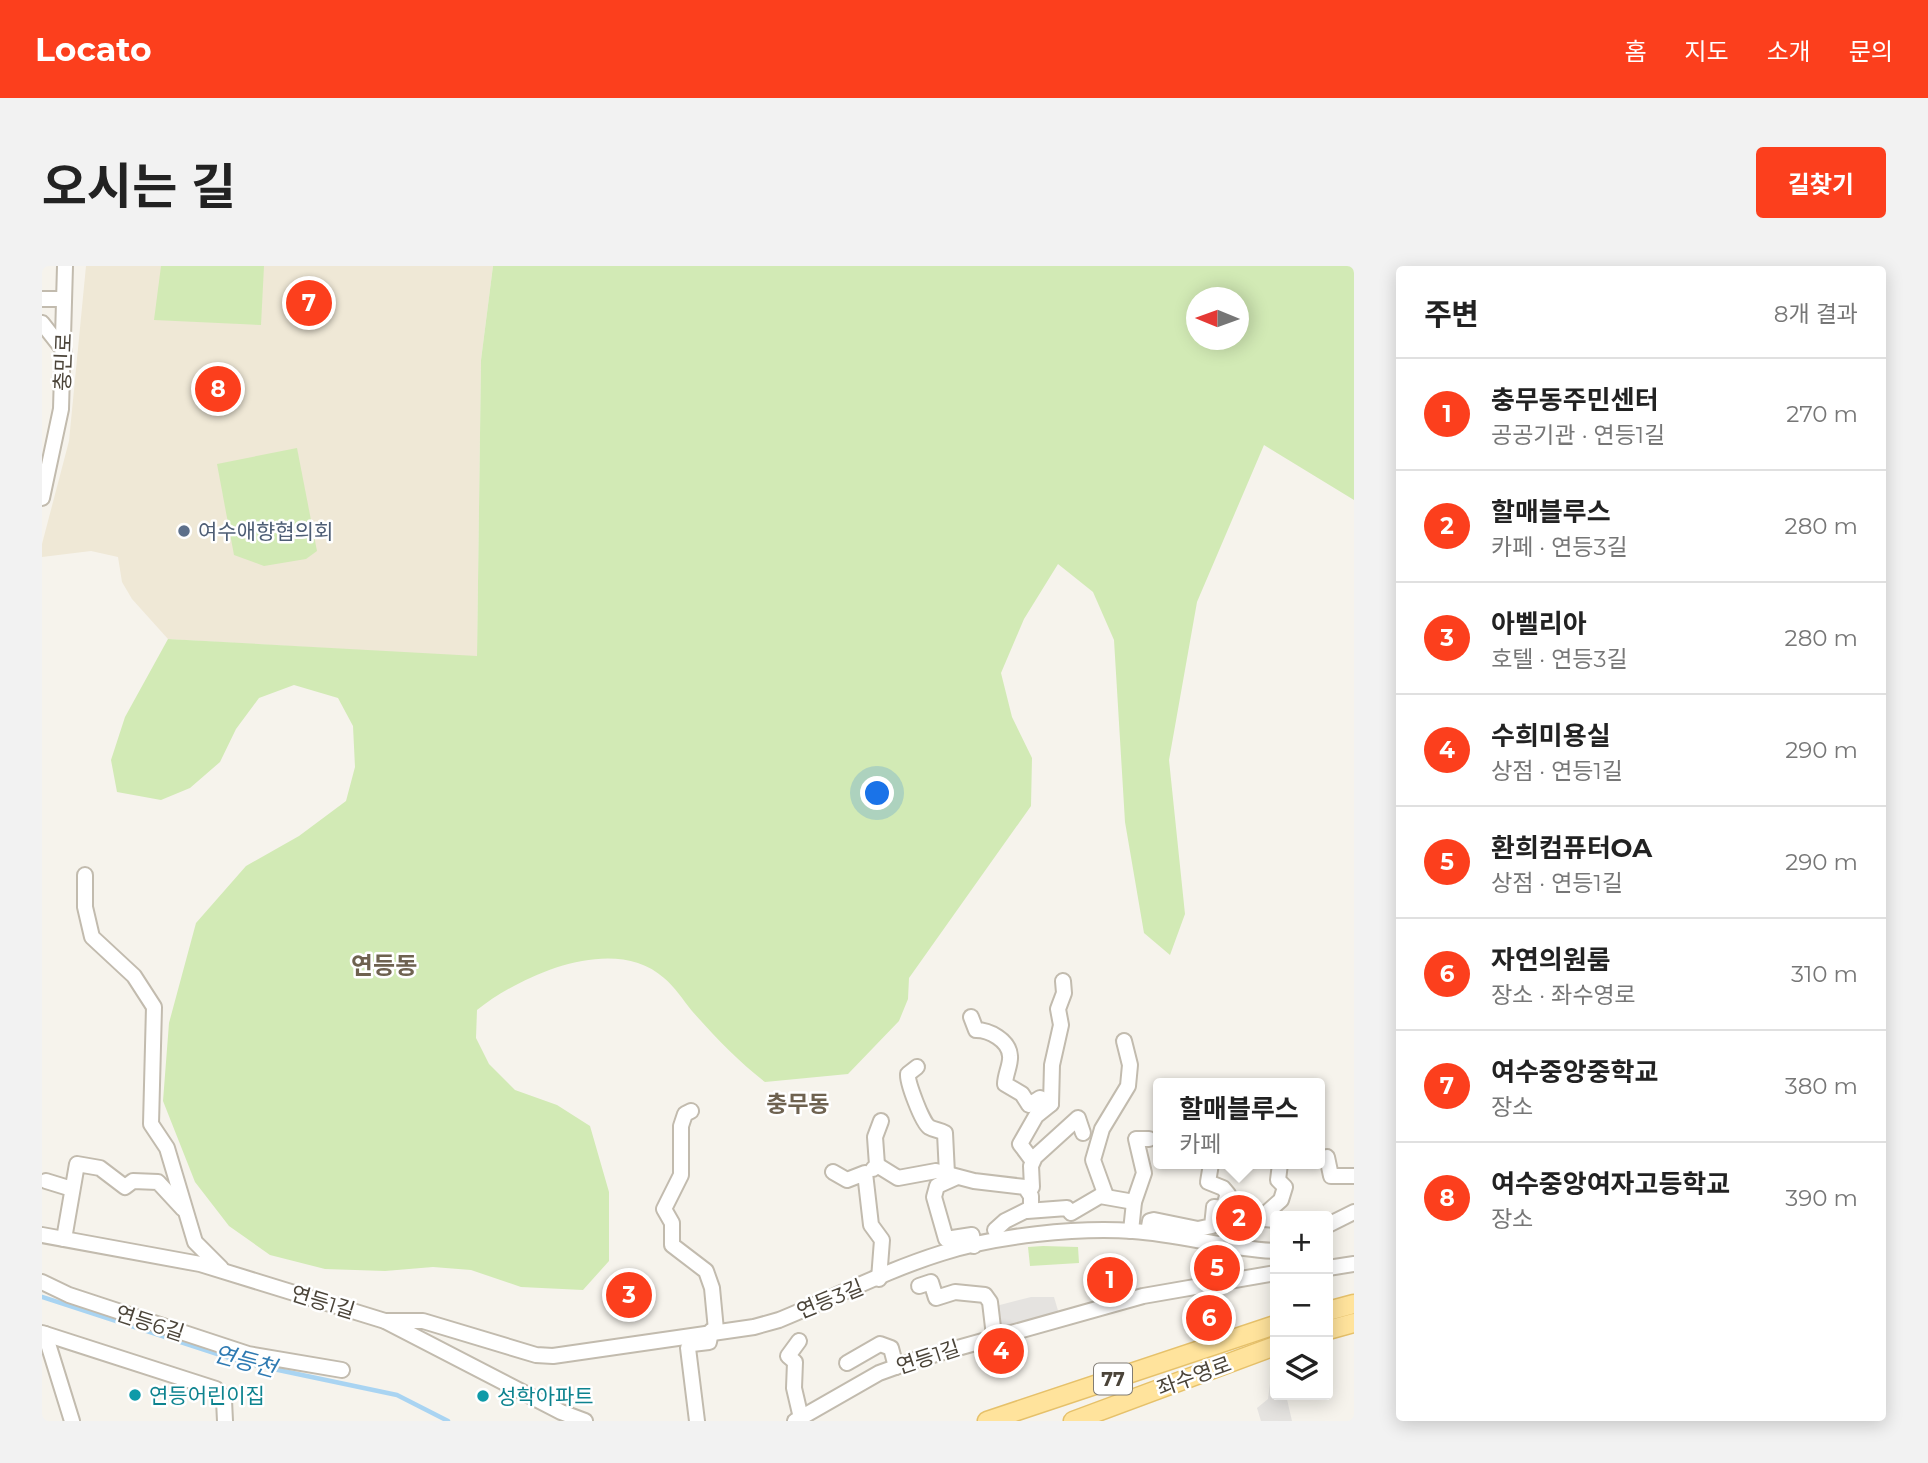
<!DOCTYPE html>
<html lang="ko">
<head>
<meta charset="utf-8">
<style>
	:root { --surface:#fff; --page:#f2f2f2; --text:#222; --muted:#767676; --line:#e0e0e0; --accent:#fc3f1d }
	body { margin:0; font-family:Montserrat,"Noto Sans KR",sans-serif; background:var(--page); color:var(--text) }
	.controls { position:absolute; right:21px; bottom:21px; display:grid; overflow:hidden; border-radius:7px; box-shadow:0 4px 18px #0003 }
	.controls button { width:63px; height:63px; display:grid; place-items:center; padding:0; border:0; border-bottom:2px solid var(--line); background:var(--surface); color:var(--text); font:35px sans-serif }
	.compass { position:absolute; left:1144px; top:21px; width:63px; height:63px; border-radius:50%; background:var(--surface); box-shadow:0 4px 18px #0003; rotate:271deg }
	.you { position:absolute; left:836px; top:528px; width:24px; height:24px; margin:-18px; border:5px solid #fff; border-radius:50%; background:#1a73e8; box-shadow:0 0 0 10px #1a73e833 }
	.badge { display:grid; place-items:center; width:46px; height:46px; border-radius:50%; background:var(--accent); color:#fff; font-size:23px; font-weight:700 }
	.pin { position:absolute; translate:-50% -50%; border:4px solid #fff; box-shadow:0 2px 7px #0006 }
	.popup { position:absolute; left:1111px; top:812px; width:172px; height:91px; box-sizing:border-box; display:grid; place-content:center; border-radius:7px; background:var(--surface); filter:drop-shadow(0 2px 5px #0005); font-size:23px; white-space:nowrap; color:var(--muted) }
	.popup b { font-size:26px; color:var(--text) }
	.popup::after { content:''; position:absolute; left:50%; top:100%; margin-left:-14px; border:14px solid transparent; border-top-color:var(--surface) }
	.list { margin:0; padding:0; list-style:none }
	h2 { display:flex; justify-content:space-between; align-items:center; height:91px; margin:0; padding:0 28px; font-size:30px }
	h2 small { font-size:23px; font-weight:400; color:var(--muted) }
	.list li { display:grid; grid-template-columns:46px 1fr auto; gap:21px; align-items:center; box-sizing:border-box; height:112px; padding:0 28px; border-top:2px solid var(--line) }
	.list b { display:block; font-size:26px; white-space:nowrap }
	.list p { margin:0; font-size:23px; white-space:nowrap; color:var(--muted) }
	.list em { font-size:23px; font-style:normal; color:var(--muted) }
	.icon { flex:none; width:38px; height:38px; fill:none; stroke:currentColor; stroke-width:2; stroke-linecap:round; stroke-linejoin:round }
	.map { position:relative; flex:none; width:1312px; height:1155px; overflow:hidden; border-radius:7px }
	header { display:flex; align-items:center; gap:42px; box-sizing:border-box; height:98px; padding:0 35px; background:var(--accent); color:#fff }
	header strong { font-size:33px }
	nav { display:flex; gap:38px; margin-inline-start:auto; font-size:24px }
	.intro { display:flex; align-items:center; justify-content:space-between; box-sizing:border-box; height:168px; padding:0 42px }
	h1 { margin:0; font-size:49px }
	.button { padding:18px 32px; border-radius:7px; background:var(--accent); color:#fff; font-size:24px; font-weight:700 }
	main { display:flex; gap:42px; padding:0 42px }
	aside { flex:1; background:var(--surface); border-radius:7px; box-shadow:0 4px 18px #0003 }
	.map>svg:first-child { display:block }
	.education { fill:#efe8d6 }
	.green { fill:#d2eab5; fill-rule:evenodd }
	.parking { fill:#e5e3e0 }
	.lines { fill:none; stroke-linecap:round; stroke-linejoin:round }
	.stream { stroke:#a9d4f2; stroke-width:4.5 }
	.minor-casing { stroke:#c2bbae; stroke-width:18 }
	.major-casing { stroke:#e6c16a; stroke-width:21 }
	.minor { stroke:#fff; stroke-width:14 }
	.major { stroke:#ffe39c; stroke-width:18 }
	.service-dot { fill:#5c6f8a; stroke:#fff; stroke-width:2.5 }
	.culture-dot { fill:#0f9aa8; stroke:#fff; stroke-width:2.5 }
	.labels { text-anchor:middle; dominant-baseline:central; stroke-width:5; stroke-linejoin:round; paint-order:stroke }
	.shield { fill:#fff; stroke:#817c74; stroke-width:2 }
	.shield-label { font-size:19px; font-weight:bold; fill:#4b4439 }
	.street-label { font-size:21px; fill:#4b4439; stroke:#fff }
	.service-label { font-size:21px; fill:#4e5e75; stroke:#fff; text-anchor:start }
	.culture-label { font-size:21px; fill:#0d838f; stroke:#fff; text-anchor:start }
	.neighbourhood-label { font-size:23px; font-weight:bold; fill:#6e6250; stroke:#fff }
	.water-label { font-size:23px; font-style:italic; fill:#2e7ab2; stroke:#fff }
	.quarter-label { font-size:24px; font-weight:bold; fill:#6e6250; stroke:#fff }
</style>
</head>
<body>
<header>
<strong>Locato</strong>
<nav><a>홈</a><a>지도</a><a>소개</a><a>문의</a></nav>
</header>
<div class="intro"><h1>오시는 길</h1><a class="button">길찾기</a></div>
<main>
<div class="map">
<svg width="1312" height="1155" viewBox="0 0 1312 1155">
	<rect width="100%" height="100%" fill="#f6f3ec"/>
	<path class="education" d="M44,0H451L439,94L435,391L126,373L90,333L80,316L76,291L49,285L0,291V278L27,175Z"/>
	<g class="green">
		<path d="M119,0H222L219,59L112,54Z"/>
		<path d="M451,0H1312V234L1222,179L1155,336L1127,494L1143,648L1128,689L1102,667L1083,556L1072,374L1051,326L1016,298L982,353L959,407L970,451L990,492L989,540L867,712L866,733L857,755L806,808L723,816C696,795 673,771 650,745C641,734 633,721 622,712C572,667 479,709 435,744L434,772L447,798L473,824L515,839L548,860L567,926V995L541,1024L479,1021L429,1004L391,1001L343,1005L283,1003L228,989L187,960L153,916L121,835L127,757L154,657L204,600L257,570L304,535L313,501L311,460L296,432L252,419L217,432L194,463L178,496L148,522L119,534L75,526L69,494L83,451L126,373L435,390L439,94ZM1154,32H1196V74H1154Z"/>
		<path d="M255,182L275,285L264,293L222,300L192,289L175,198Z"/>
		<path d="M1001,980L1036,981L1037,997L988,1000L986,981Z"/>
	</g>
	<g class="parking">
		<path d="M989,1031H1012L1017,1048L956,1066L954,1040Z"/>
		<path d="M1233,1108V1129H1244L1250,1155H1219L1215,1142L1226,1133L1229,1110Z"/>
	</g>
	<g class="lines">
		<path class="stream" d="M0,1031L203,1097L355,1129L406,1155"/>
		<g class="minor-casing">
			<g id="minor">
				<path d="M0,33H22"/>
				<path d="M0,57L22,85"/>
				<path d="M0,232L19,143L23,0"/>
				<path d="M43,609V641L50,671L92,710L112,741L109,858L125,882L153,976L179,1002"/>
				<path d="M929,751L934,764C947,764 967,774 968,790C969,798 963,809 963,818L980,828L987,839L998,832L1009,838"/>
				<path d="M875,801L866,808C865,816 880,856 887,861C892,864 898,864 903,867L905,908"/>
				<path d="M649,845L643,848L639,860V909L622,943L630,957V979L664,1005L670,1022L674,1064"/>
				<path d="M1285,891L1289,910H1312"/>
				<path d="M990,894L978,878L994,850L1009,838L1010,799L1019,759L1016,743L1022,727L1021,715"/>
				<path d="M835,899L856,912L894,905L932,915L983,921L989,930V942L963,955L953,964"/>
				<path d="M831,903L835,899L833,871L839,855"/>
				<path d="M791,906L805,914L823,907L829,959L840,974L837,1013"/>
				<path d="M915,911L895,920L892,931L904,973L930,969L932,980"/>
				<path d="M4,915L30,923"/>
				<path d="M987,925L990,921L989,900L993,891L1036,852L1041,867"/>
				<path d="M1064,930L1051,894L1060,863L1086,820L1088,799L1082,775"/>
				<path d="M985,945L1025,942L1029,947L1058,930L1092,936"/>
				<path d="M1233,954L1222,953V949L1239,934L1243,921L1236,914L1238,898"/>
				<path d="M1286,959L1312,946"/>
				<path d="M1089,965L1092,936L1102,907L1094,873H1107"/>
				<path d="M1106,966L1108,955L1112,954L1156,963L1170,960L1172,941L1181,942L1186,928L1181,922L1166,916L1169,898"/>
				<path d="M0,969L158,998L343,1055L519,1146L543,1155"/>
				<path d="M22,973L35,898L58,902L83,921L91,915L116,916L141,943"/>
				<path d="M1286,1002L1312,998"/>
				<path d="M0,1016L27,1029L206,1088L300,1104"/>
				<path d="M877,1020L889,1016L894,1032L913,1026L943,1029L948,1036L952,1070"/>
				<path d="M343,1055H381L494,1089L511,1090L712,1061L737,1054C791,1032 845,1004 900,987C953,970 1035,961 1091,965C1139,968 1185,983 1233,985"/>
				<path d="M0,1067L174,1123L182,1134L183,1155"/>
				<path d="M3,1068L30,1155"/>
				<path d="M757,1075L746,1090L753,1096L752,1122L759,1152"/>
				<path d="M805,1097L838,1078L849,1082L854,1101"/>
				<path d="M655,1155L646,1082L650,1078L667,1076L669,1065"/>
				<path d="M753,1155L837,1107L873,1094L1101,1030L1233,1007"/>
			</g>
		</g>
		<g class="major-casing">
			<g id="major">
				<path d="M1286,1045L1312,1038"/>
				<path d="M1286,1064L1312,1057"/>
				<path d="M945,1155L1233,1059"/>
				<path d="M1031,1155L1233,1080"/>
			</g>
		</g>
		<use href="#minor" class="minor"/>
		<use href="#major" class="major"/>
	</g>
	<circle class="service-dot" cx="142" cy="265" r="7"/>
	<g class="culture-dot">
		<circle cx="93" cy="1129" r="7"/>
		<circle cx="441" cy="1130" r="7"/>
	</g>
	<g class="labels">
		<rect class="shield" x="1052" y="1097.5" width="38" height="31" rx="5"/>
		<g class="shield-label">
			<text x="1071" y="1113">77</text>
		</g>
		<g class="street-label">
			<text transform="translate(21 96) rotate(-88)">충민로</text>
			<text transform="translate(788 1033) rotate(-22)">연등3길</text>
			<text transform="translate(281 1036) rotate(17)">연등1길</text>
			<text transform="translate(108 1057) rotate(18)">연등6길</text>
			<text transform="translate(886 1091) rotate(-18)">연등1길</text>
			<text transform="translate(1152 1110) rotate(-20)">좌수영로</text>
		</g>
		<g class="service-label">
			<text x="156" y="265">여수애향협의회</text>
		</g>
		<g class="culture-label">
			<text x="107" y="1129">연등어린이집</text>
			<text x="455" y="1130">성학아파트</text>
		</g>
		<g class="neighbourhood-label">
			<text x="756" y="838">충무동</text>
		</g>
		<g class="water-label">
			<text transform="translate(203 1095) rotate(15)">연등천</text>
		</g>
		<g class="quarter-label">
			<text x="342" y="699">연등동</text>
		</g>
	</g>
</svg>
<div class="controls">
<button>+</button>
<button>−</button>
<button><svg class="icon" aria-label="layers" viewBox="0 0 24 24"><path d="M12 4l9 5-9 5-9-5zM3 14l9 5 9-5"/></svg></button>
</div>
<svg class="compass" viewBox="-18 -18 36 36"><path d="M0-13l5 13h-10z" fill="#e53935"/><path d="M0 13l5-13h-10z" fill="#767676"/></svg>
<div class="you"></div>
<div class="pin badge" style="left:1068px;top:1014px">1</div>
<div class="pin badge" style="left:1197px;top:952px">2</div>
<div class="popup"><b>할매블루스</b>카페</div>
<div class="pin badge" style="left:587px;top:1029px">3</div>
<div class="pin badge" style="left:959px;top:1085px">4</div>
<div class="pin badge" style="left:1175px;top:1002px">5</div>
<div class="pin badge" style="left:1167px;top:1052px">6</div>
<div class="pin badge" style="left:267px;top:37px">7</div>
<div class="pin badge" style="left:176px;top:123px">8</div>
</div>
<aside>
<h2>주변<small>8개 결과</small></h2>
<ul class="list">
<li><span class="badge">1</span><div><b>충무동주민센터</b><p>공공기관 · 연등1길</p></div><em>270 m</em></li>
<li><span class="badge">2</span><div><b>할매블루스</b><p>카페 · 연등3길</p></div><em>280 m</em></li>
<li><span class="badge">3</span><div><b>아벨리아</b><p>호텔 · 연등3길</p></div><em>280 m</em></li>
<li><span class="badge">4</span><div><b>수희미용실</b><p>상점 · 연등1길</p></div><em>290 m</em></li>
<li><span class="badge">5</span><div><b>환희컴퓨터OA</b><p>상점 · 연등1길</p></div><em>290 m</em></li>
<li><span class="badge">6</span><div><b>자연의원룸</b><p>장소 · 좌수영로</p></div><em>310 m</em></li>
<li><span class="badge">7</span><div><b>여수중앙중학교</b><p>장소</p></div><em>380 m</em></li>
<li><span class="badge">8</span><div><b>여수중앙여자고등학교</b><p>장소</p></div><em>390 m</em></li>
</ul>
</aside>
</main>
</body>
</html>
